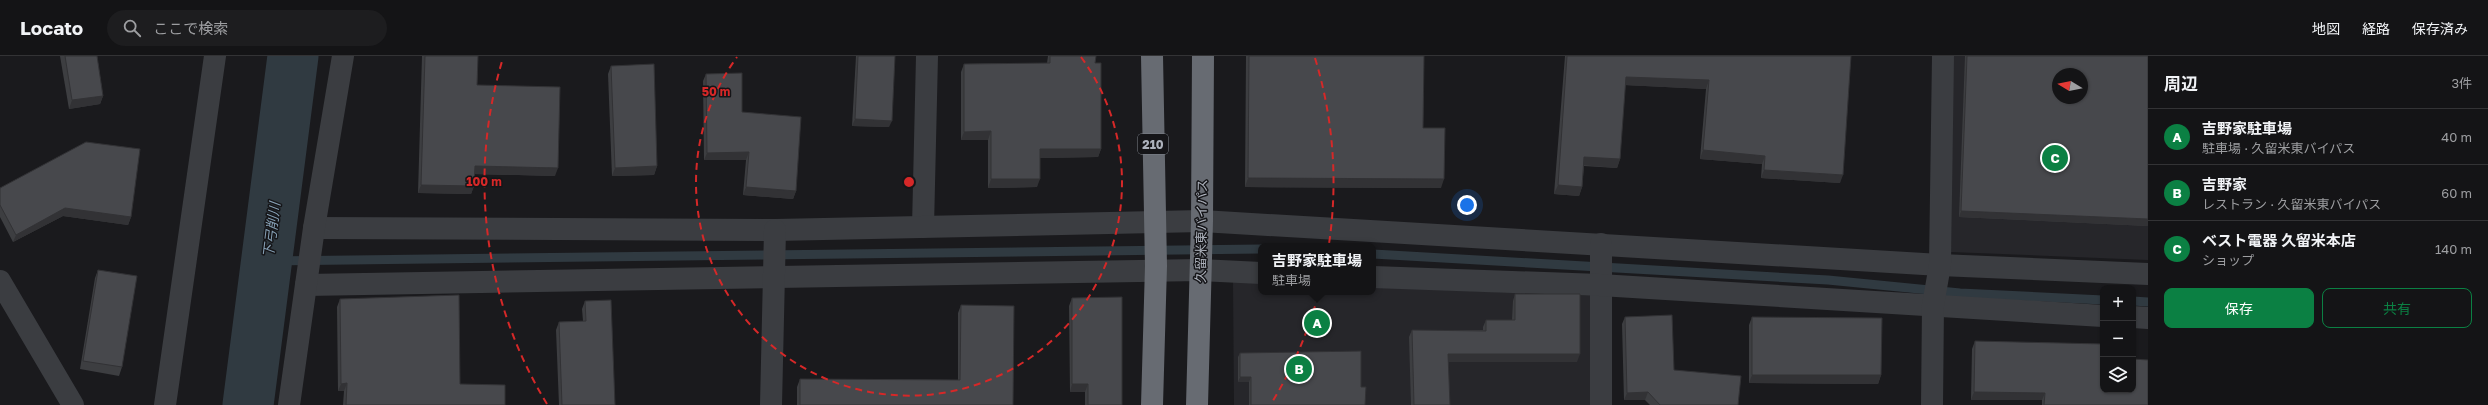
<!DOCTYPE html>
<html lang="ja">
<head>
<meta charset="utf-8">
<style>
	:root { --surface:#141416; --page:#1d1d1f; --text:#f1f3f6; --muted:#9d9ea1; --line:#333335; --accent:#0b8043 }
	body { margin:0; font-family:"Golos Text","Noto Sans JP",sans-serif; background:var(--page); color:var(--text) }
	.controls { position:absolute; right:12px; bottom:12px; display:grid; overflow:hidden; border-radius:8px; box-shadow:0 1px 3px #0004 }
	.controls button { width:36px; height:36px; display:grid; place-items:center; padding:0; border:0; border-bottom:1px solid var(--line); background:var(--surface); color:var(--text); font:20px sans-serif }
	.compass { position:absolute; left:2052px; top:12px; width:36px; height:36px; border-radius:50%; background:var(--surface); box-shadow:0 1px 3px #0004; rotate:280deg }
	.you { position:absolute; left:1467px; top:149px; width:14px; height:14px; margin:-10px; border:3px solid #fff; border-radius:50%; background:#1a73e8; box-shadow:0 0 0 6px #1a73e833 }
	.badge { display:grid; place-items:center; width:26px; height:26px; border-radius:50%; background:var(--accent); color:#fff; font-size:13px; font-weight:700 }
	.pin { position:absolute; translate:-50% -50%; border:2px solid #fff; box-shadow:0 1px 4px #0006 }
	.popup { position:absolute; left:1258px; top:187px; width:118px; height:52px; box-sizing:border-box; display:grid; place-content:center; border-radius:8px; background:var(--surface); filter:drop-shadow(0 1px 3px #0005); font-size:13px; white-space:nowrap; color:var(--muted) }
	.popup b { font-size:15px; color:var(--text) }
	.popup::after { content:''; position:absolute; left:50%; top:100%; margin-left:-8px; border:8px solid transparent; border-top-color:var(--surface) }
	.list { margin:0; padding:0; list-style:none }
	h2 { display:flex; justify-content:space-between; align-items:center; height:52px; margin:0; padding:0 16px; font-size:17px }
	h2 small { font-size:13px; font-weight:400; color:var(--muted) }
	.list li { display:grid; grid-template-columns:26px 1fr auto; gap:12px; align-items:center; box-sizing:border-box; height:56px; padding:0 16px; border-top:1px solid var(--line) }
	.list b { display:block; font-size:15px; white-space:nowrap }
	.list p { margin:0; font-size:13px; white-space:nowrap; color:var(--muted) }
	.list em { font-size:13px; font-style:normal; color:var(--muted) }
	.actions { display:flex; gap:8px; padding:12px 16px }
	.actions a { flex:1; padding:9px 0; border:1px solid var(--accent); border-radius:8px; text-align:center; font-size:14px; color:var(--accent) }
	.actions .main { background:var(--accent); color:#fff }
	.icon { flex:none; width:22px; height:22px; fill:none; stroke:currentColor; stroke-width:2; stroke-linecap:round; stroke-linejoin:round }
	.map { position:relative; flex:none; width:2148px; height:349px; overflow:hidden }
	header { display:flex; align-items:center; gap:24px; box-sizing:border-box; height:56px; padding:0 20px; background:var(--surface); border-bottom:1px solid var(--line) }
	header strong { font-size:19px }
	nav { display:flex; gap:22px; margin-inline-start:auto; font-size:14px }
	.search { width:280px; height:36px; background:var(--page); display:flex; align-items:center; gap:10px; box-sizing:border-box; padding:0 14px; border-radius:22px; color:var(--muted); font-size:15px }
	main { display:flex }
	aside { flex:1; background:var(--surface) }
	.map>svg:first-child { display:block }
	.built { fill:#26262a; fill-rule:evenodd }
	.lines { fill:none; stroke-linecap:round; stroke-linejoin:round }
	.stream { stroke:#303a41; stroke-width:9 }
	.river { stroke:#303a41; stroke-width:51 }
	.minor { stroke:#3b3d41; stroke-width:22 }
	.highway { stroke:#676b72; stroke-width:22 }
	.wall { fill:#3d3e41 }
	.shaded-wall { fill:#323235 }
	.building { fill:#47484c; stroke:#323235; fill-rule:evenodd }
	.ring { fill:none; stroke:#d62828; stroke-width:2; stroke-dasharray:7 5 }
	.labels { text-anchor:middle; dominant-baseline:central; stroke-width:3; stroke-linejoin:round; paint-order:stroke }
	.shield { fill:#151518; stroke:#7f838b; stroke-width:1 }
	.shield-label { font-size:12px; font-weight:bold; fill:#adb2bc }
	.street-label { font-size:13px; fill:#adb2bc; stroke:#151518 }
	.water-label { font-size:14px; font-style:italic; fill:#86a0b5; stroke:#151518 }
	.centre { fill:#d62828; stroke:#151518; stroke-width:2 }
	.ring-label { font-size:12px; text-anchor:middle; font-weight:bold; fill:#d62828; stroke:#151518; stroke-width:3; stroke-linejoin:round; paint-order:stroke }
</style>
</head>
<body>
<header>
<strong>Locato</strong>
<div class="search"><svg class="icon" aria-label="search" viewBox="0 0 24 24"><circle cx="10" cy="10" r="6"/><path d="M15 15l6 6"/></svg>ここで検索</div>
<nav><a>地図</a><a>経路</a><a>保存済み</a></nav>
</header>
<main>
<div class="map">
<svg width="2148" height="349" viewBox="0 0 2148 349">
	<rect width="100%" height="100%" fill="#1a1a1d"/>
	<g class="built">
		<path d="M1953,0H2148V204L1951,196ZM2058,18H2082V42H2058Z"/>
		<path d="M1233,225L1261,226V236H1373V231L1594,240V349H1234Z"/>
	</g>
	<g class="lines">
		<g class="stream">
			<path d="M1373,198L1828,224L1960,237L2103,244"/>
			<path d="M268,205L1261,193"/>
			<path d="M2133,245L2148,246"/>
		</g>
		<path class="river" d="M248,349L293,0"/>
		<g class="minor">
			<path d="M923,171L927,0"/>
			<path d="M314,172L775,174L1202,165L1940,209L2148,218"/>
			<path d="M1601,188V349"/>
			<path d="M1373,221L1600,229L2103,260"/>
			<path d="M0,225L73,349"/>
			<path d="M306,229L1200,214L1261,217"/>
			<path d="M2133,261L2148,262"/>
			<path d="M165,349L215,0"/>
			<path d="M289,349L314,172L343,0"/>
			<path d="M771,349L775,174"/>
			<path d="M1932,349L1933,249L1940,209L1943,0"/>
		</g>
		<g class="highway">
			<path d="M1152,0L1156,210L1152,349"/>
			<path d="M1197,349L1202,165L1203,0"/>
		</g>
	</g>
	<g class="wall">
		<path d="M60,0H97L103,40L100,48L69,53Z"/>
		<path d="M422,0H478L477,29L555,120L474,118V130L471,138L418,137Z"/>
		<path d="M856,0H895L889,71L852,70Z"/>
		<path d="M1048,0H1096L1095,7L1101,93L1098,101L1040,102L1037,131L988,132V84H961V16L964,8L1047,7Z"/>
		<path d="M1246,0H1424L1423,72L1441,132L1245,131Z"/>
		<path d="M1565,0H1851L1840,127L1761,122L1762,108L1700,103L1706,33L1625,29L1620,103L1617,112L1584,110L1582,131L1579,140L1554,138Z"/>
		<path d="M1965,0H2148V170L1959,161Z"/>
		<path d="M611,10L657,110L654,119L612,120L608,18Z"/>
		<path d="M706,18L742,56L796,135L793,143L743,139L746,104H704L703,25Z"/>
		<path d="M0,132L131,161L128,169L63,160L13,186L0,161Z"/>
		<path d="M98,214L122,311L119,320L80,313L95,222Z"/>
		<path d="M1515,238L1577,306H1448L1450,349H1411L1409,281L1412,274H1483V271L1486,264H1512L1513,245Z"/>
		<path d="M1072,242L1122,349H1085V336H1070L1069,250Z"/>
		<path d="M340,243L460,328L505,349H343L344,335H338L337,251Z"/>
		<path d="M585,245L615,349H559L556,274L559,266L583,265L582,253Z"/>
		<path d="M961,249L1013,349H797V331L800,323L958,324V257Z"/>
		<path d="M1625,261L1674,314L1738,349H1650L1645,344H1624L1622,268Z"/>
		<path d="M1752,261L1881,319L1878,328L1749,327V269Z"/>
		<path d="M1975,285L2103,334L2148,349H2042V344H1971L1972,293Z"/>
		<path d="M1240,297L1361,331L1365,349H1249V326H1238V301Z"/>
	</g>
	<g class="shaded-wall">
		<path d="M1626,21L1709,24L1706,33L1623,29Z"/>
		<path d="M103,40L100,48L69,53L72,44Z"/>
		<path d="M855,63L892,65L889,71L852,70Z"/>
		<path d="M991,75L988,84H961L964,76Z"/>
		<path d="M1040,93H1101L1098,101L1037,102Z"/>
		<path d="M1703,94L1765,100L1762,108L1700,103Z"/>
		<path d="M749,96L746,104H704L707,97Z"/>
		<path d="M1584,101L1620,103L1617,112L1581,109Z"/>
		<path d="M475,110L558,112L555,120L472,118Z"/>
		<path d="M657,110L654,119L612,120L615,112Z"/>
		<path d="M1764,114L1843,119L1840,127L1761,122Z"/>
		<path d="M1248,122L1444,123L1441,132L1245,131Z"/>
		<path d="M991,123H1040L1037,131L988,132Z"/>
		<path d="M421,129L474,130L471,138L418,137Z"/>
		<path d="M1558,129L1582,131L1579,140L1554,138Z"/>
		<path d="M746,131L796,135L793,143L743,139Z"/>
		<path d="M65,152L131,161L128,169L63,160L13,186L16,179Z"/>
		<path d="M1961,155L2148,163V170L1959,161Z"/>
		<path d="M1448,298H1580L1577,306H1445Z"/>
		<path d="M1752,319H1881L1878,328L1749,327Z"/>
		<path d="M1240,321H1251L1249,326H1238Z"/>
		<path d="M347,327L344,335H338L341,328Z"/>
		<path d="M1072,328H1088L1085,336H1070Z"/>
		<path d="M1648,336L1645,344H1624L1627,337Z"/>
		<path d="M1974,336L2045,337L2042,344H1971Z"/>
	</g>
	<g class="building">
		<path d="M65,0H97L103,40L72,44Z"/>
		<path d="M425,0H478L477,29L560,31L558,112L475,110L474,130L421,129Z"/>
		<path d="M858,0H895L892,65L855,63Z"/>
		<path d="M1050,0H1096L1095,7H1101V93H1040V123H991V75L964,76V8L1050,7Z"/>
		<path d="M1249,0H1424L1423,72H1445L1444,123L1248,122Z"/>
		<path d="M1567,0H1851L1843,119L1764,114L1765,100L1703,94L1709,24L1626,21L1620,103L1584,101L1582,131L1558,129Z"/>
		<path d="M1967,0H2148V163L1961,155ZM2058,18H2082V42H2058Z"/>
		<path d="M654,8L657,110L615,112L611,10Z"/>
		<path d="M742,17V56L801,61L796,135L746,131L749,96L707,97L706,18Z"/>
		<path d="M86,86L140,93L131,161L65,152L16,179L0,149V132Z"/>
		<path d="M98,214L137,220L122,311L83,305Z"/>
		<path d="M1515,238H1580V298H1448L1450,349H1414L1412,274L1486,275V264H1515Z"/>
		<path d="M459,239L460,328L505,329V349H346L347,327L341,328L340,243Z"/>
		<path d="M1122,241V349H1088V328H1072V242Z"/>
		<path d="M611,244L615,349H562L559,266L586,265L585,245Z"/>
		<path d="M961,249L1014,250L1013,349H800V323L960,324Z"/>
		<path d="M1672,259L1674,314L1741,320L1738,349H1660L1648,336L1627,337L1625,261Z"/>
		<path d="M1752,261L1882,262L1881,319H1752Z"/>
		<path d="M1975,285L2103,288V334H2133V303L2148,304V349H2044L2045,337L1974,336Z"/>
		<path d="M1361,295V331H1366L1365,349H1251V321H1240V297Z"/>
	</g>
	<g class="ring">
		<path d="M1081 1A213 213 0 1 1 737 1"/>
		<path d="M547 348A425 425 0 0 1 503 2M1315 2A425 425 0 0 1 1271 348"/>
	</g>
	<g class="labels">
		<rect class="shield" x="1138" y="78" width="30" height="20" rx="3"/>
		<g class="shield-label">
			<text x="1153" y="88">210</text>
		</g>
		<g class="street-label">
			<text transform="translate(1201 175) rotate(-89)">久留米東バイパス</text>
		</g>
		<g class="water-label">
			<text transform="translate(271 174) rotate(-83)">下弓削川</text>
		</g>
	</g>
	<circle cx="909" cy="126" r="6" class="centre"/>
	<g class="ring-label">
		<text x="716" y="40">50 m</text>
		<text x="484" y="130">100 m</text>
	</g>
</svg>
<div class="controls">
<button>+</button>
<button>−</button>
<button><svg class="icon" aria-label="layers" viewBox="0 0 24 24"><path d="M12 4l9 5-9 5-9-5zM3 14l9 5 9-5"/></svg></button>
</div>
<svg class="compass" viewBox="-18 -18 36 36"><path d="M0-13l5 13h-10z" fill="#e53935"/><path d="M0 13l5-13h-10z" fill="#9d9ea1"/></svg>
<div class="you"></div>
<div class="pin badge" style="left:1317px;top:267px">A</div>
<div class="popup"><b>吉野家駐車場</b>駐車場</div>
<div class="pin badge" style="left:1299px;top:313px">B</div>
<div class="pin badge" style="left:2055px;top:102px">C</div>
</div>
<aside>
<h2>周辺<small>3件</small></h2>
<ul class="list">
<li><span class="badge">A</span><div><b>吉野家駐車場</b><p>駐車場 · 久留米東バイパス</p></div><em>40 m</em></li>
<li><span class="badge">B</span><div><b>吉野家</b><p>レストラン · 久留米東バイパス</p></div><em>60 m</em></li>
<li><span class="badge">C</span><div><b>ベスト電器 久留米本店</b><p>ショップ</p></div><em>140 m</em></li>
</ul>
<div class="actions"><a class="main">保存</a><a>共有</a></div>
</aside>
</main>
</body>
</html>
